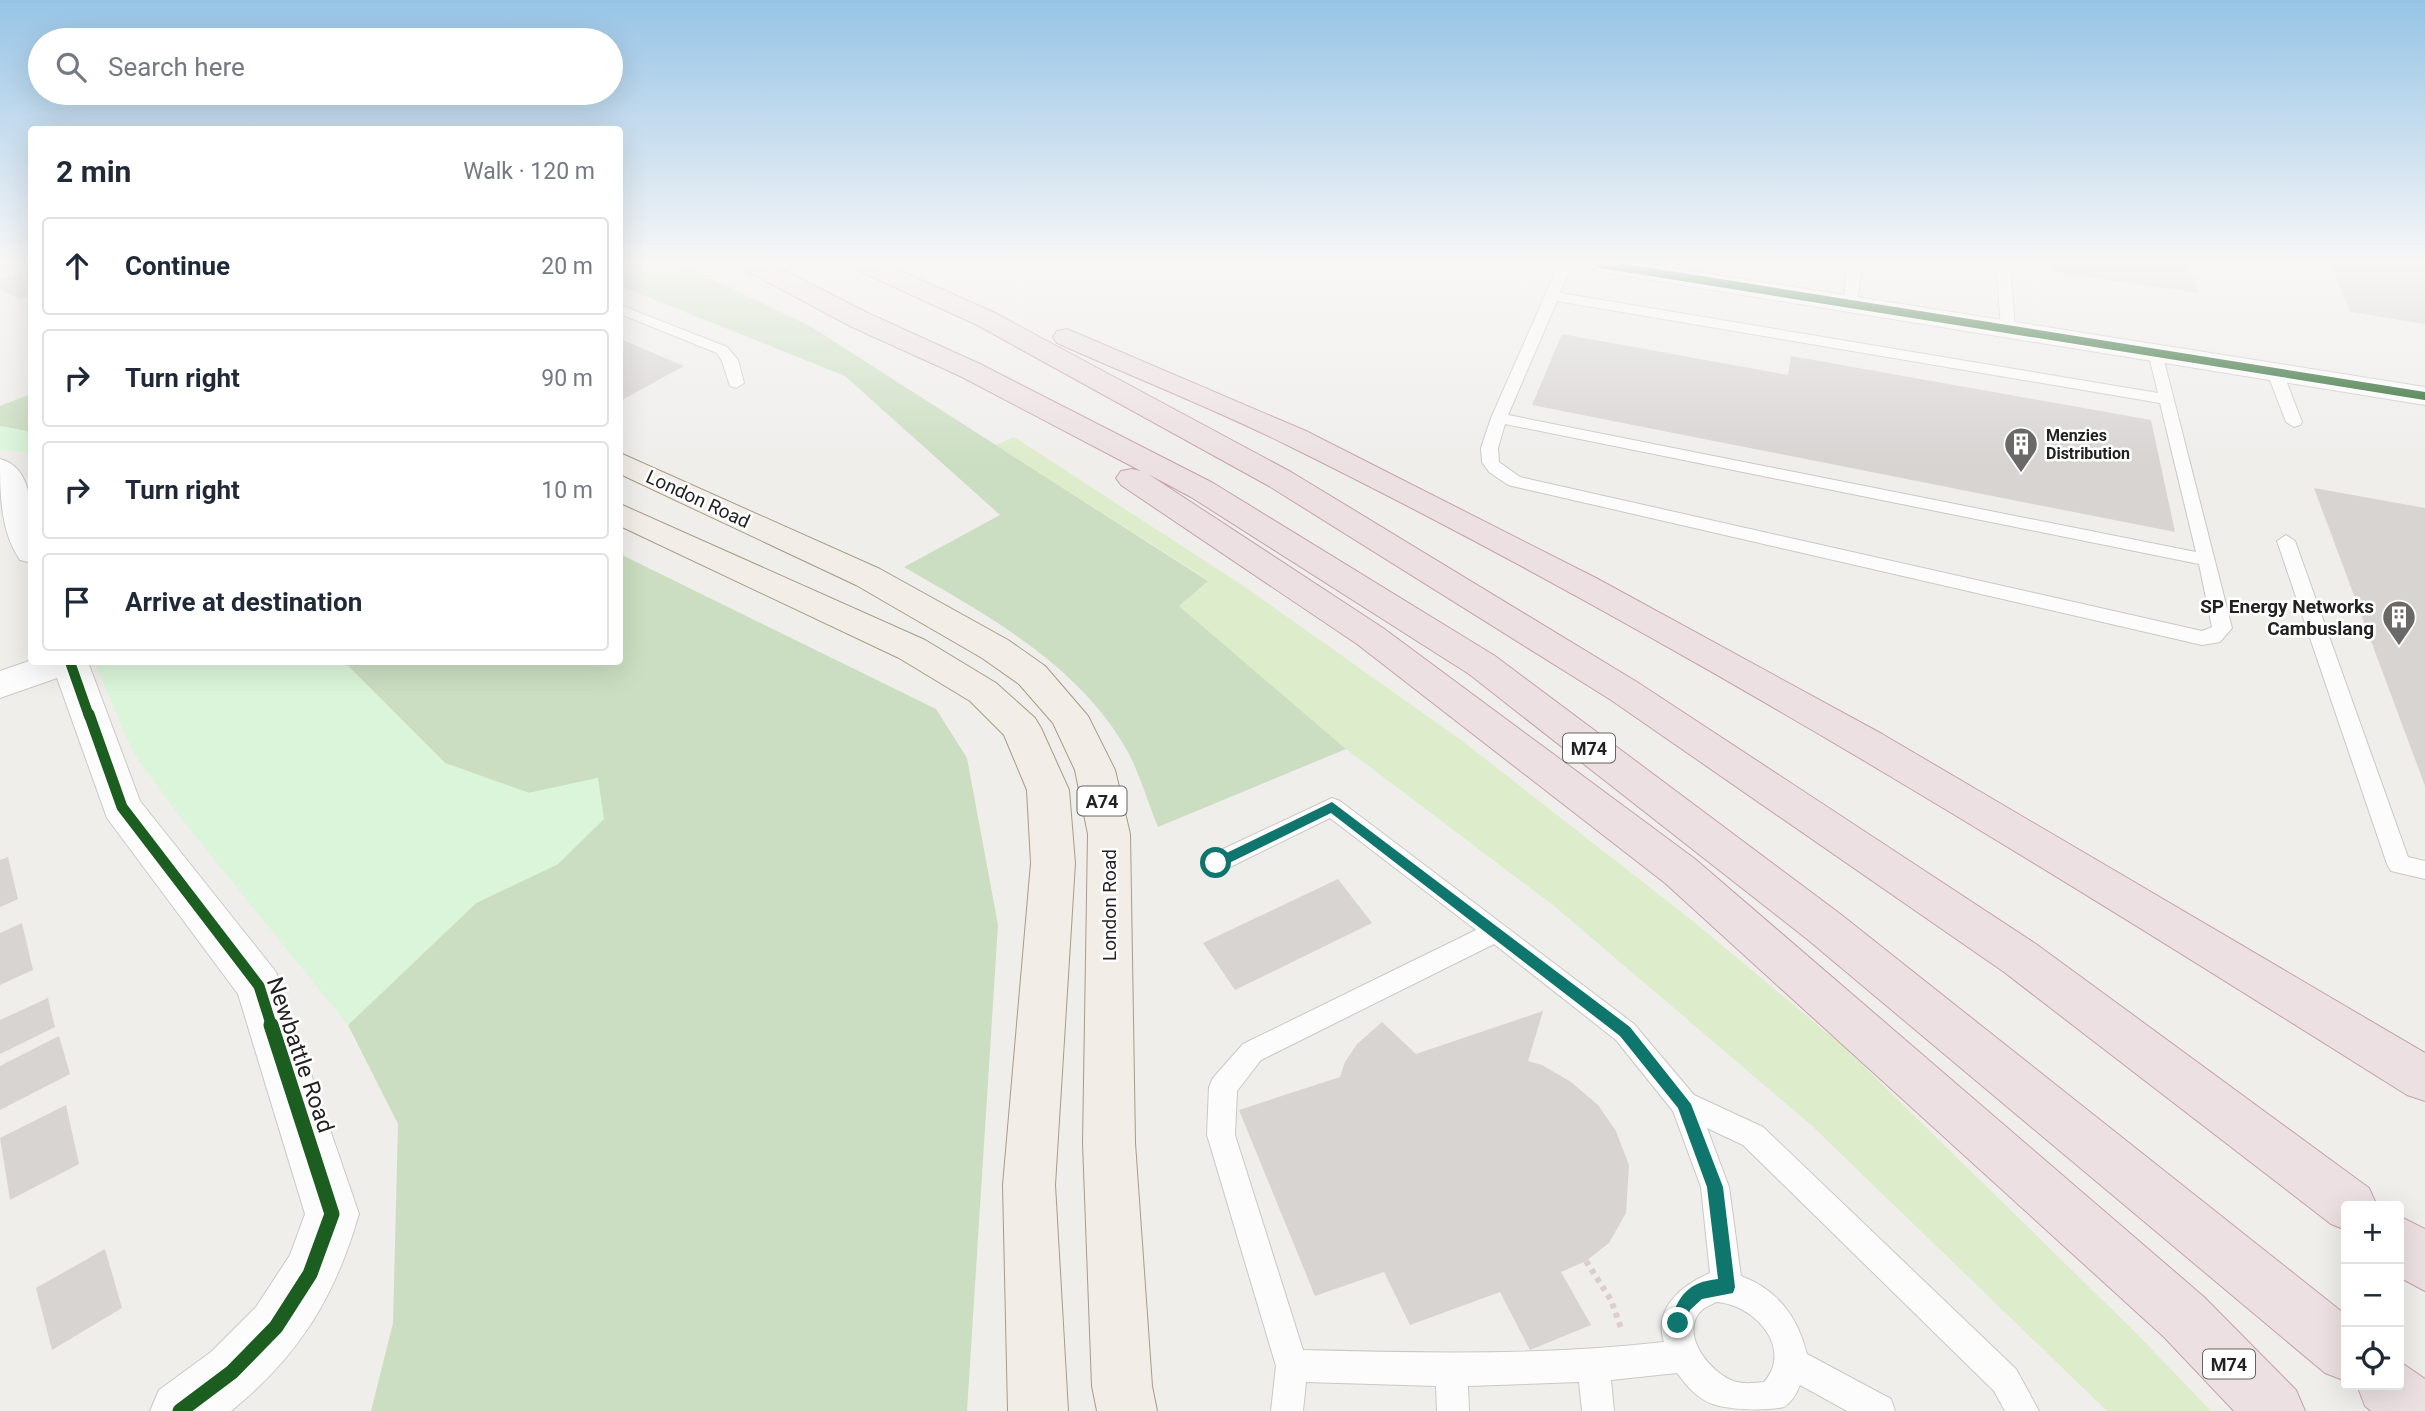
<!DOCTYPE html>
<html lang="en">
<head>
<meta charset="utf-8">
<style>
	:root { --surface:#fff; --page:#f6f6f7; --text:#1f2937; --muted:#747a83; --line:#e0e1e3 }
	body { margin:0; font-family:Roboto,sans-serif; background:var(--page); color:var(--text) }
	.controls { position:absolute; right:21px; bottom:21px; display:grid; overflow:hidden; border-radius:7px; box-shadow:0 7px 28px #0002 }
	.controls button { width:63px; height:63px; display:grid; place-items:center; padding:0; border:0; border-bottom:2px solid var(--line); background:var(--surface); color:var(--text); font:35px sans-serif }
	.stop { position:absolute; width:21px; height:21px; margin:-16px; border:5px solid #0f766e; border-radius:50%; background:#fff }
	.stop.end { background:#0f766e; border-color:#fff; box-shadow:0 2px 7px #0008 }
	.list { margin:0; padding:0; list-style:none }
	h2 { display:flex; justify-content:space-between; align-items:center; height:91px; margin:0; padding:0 28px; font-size:30px }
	h2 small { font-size:23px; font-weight:400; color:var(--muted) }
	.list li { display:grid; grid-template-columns:46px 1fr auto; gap:21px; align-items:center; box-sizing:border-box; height:98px; margin:0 14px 14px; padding:0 14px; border:2px solid var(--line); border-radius:7px }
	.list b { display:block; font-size:26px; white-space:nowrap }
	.list em { font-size:23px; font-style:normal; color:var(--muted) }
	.icon { flex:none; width:38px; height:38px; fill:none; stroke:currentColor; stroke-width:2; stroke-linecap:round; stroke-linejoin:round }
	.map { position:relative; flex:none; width:2425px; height:1411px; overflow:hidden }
	.search { position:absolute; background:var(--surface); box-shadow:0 7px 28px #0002; left:28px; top:28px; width:595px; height:77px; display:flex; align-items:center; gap:18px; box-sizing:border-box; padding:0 24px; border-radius:38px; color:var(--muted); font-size:26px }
	.panel { position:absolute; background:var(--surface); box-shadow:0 7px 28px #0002; left:28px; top:126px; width:595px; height:539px; border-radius:7px }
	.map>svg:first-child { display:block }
	.grass { fill:#ddeccb }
	.forest { fill:#cbdec1 }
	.park { fill:#daf5da }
	.building { fill:#d7d4d2 }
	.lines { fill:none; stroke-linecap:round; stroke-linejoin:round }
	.service-casing { stroke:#c9c8c7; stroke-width:2 }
	.minor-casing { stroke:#c9c8c7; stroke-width:2 }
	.primary-casing { stroke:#a79c86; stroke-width:2 }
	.motorway-casing { stroke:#c5a2ac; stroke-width:2 }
	.path { stroke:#dccecd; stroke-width:6; stroke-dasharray:5 5; stroke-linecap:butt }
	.service { fill:#fdfcfc; fill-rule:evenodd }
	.minor { fill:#fdfcfc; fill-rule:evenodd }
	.primary { fill:#f3ede7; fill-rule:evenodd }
	.motorway { fill:#ece0e2; fill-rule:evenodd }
	.cycleway-far3-casing { stroke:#fff; stroke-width:11 }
	.cycleway-far2-casing { stroke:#fff; stroke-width:14 }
	.cycleway-far1-casing { stroke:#fff; stroke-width:16 }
	.cycleway-casing { stroke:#fff; stroke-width:19 }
	.cycleway-far3 { stroke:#1b5e20; stroke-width:8 }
	.cycleway-far2 { stroke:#1b5e20; stroke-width:10 }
	.cycleway-far1 { stroke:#1b5e20; stroke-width:11 }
	.cycleway { stroke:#1b5e20; stroke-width:15 }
	.route { fill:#0f766e }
	.labels { text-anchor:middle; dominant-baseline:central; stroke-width:5; stroke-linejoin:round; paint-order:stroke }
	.far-poi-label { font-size:16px; font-weight:bold; fill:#222; stroke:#fff; text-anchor:start }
	.shield { fill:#fff; stroke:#646464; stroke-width:2 }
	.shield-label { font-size:18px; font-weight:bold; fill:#222 }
	.street-label { font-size:19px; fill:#222; stroke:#fff }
	.poi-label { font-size:19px; font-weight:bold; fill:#222; stroke:#fff; text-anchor:end }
	.near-street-label { font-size:23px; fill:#222; stroke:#fff }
</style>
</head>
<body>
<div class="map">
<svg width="2425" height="1411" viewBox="0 0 2425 1411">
	<rect width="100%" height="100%" fill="#f0eeeb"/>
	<path class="grass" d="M1014,437L1245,587L1461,740L1689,918L1843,1046L2136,1333L2211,1411H2107L1810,1124L1553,905L1346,749L1179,606L1208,580L996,445Z"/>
	<g class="forest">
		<path d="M620,264H681L810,326L1208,581L1179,606L1346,749L1158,827C1148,803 1140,775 1128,752C1080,665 987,615 904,567L1000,515L845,376L620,286Z"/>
		<path d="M31,394V432L0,426V406Z"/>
		<path d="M620,554L936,709L967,758L998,925L967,1411H371L393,1323L398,1124L348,1025L476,903L558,864L598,778L529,793L445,763L344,662H620Z"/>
	</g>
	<g class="park">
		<path d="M0,426L31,432V463L26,452L0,450Z"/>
		<path d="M94,662H344L445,763L529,793L598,778L604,819L558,864L476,903L348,1025L183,821L134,754Z"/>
	</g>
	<g class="building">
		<path d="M2051,264H2188L2199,293L2053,272Z"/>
		<path d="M2331,264H2425V324L2350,312Z"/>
		<path d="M32,268V295L20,299L0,289V279Z"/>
		<path d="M1562,334L1788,375L1791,356L2151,420L2175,532L1532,405Z"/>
		<path d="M620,339L684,366L620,401Z"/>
		<path d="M2314,488L2425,508V786Z"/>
		<path d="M8,857L18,899L0,907V860Z"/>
		<path d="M1338,879L1372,923L1235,990L1203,943Z"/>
		<path d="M22,923L33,970L0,985V933Z"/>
		<path d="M48,998L55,1027L0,1054V1020Z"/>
		<path d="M1543,1011L1528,1061L1542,1065L1571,1082L1598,1105L1616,1131L1629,1165L1626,1213L1609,1243L1586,1261L1561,1272L1591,1325L1530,1350L1500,1292L1410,1325L1384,1272L1315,1296L1239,1110L1340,1077L1345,1062L1357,1044L1382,1022L1416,1054Z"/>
		<path d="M59,1036L70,1074L0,1110V1066Z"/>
		<path d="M66,1105L79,1164L10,1200L0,1138Z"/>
		<path d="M105,1249L122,1308L52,1350L36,1288Z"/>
	</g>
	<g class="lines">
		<g class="service-casing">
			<g id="service">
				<path d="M1559,264H1573L1560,293L2158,393L2148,352L2156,347L2161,349L2232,628L2220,642L2202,645L1508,485L1489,472L1482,462L1481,448L1491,418ZM1557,301L2160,403L2196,552L1508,415ZM1505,424L2199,564L2212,627L2202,631L1520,477L1499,462L1498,448Z"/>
				<path d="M1848,264H1862L1857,303L1850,307L1843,303Z"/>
				<path d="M1996,264H2010L2015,328L2008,332L2001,328Z"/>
				<path d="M620,305L727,347L738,360L744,383L736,388L730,386L722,361L717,353L620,314Z"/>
				<path d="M2274,365L2282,370L2302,422L2300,425L2294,427L2286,422L2266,370Z"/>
				<path d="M2286,535L2295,541L2408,857L2425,861V879L2391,871L2387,864L2277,541Z"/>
				<path d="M1332,798L1340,801L1634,1024L1694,1095L1763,1127L2016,1369L2039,1411H2005L1994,1391L1743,1145L1707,1128L1729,1187L1741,1276C1778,1290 1797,1316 1807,1354L1891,1399L1895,1411H1847L1800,1385C1797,1393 1792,1402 1784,1407C1767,1411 1720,1411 1704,1400C1692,1393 1685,1383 1677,1373L1611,1380L1614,1411H1582L1579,1382L1468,1386L1469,1411H1437L1436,1386L1306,1382L1303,1411H1271L1276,1366L1207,1135L1209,1087L1213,1078L1243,1044L1476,930L1330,818L1224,870L1216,872L1208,870L1204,863L1208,856ZM1494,944L1616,1040L1673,1111L1701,1187L1710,1273C1682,1285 1653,1308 1664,1342C1544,1356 1424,1353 1303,1350L1235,1135L1237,1091L1261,1060ZM1716,1302C1754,1304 1794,1348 1764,1382C1756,1383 1745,1384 1737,1382C1712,1376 1677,1333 1702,1310C1705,1307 1712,1305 1716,1302Z"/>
			</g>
		</g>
		<g class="minor-casing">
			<g id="minor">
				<path d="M1589,264H1648L2425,387V405L1601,272L1592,269Z"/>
				<path d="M0,459C39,468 32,532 32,563L20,560C0,531 0,493 0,459Z"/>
				<path d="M32,660L88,662L140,801L276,972L359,1214C335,1297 299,1356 231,1411H150L159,1390L211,1352L256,1307L290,1255L305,1214L238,994L107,818L57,678L0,698V671Z"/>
			</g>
		</g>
		<g class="primary-casing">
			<g id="primary">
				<path d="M620,453L880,569L1008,640L1045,666L1088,716L1115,770L1130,834L1135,1143L1152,1386L1157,1411H1097L1092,1386L1083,1143L1088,834L1075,770L1053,723L1019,684L982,658L856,585L620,474Z"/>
				<path d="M620,504L925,640L996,683L1035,718L1041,728L1069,790L1075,863L1055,1185L1068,1411H1008L1003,1185L1031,863L1027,790L1004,735L970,701L899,658L620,526Z"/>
			</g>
		</g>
		<g class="motorway-casing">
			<g id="motorway">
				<path d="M739,264H771L872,315L980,364L1213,483L1495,656L1839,913L2346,1315V1381L2325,1373L1807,939L1469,674L1191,497L1148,474L1383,628L1695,859L2204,1297L2296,1390L2305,1411H2234L2164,1337L1665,883L1357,644L1121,485L1116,478L1121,471L1132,469L1141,471L960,376L852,327L743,269Z"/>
				<path d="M851,264H885L995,313L1291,472L1637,682L2036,944L2369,1188L2377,1206H2346V1230L2331,1224L2004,972L1611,700L1269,486L977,325L855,269Z"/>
				<path d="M1067,329L1306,431L1596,578L1882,734L2425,1053V1101L2407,1095C2041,865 1673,635 1285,444C1210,407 1133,377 1057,343L1053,337L1057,331Z"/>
				<path d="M2399,1216L2425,1229V1291L2399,1277Z"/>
				<path d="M2399,1361L2425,1379V1411H2371L2365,1406L2357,1385H2399Z"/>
			</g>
		</g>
		<path class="path" d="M1586,1261L1611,1300L1621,1328"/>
		<use href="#service" class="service"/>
		<use href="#minor" class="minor"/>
		<use href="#primary" class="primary"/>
		<use href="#motorway" class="motorway"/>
		<g class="cycleway-far3-casing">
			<path id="cycleway-far3" d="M1601,264L2425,396"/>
		</g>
		<g class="cycleway-far2-casing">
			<path id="cycleway-far2" d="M70,662L89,716"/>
		</g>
		<g class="cycleway-far1-casing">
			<path id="cycleway-far1" d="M89,714L122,807L259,986L272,1027"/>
		</g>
		<g class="cycleway-casing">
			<path id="cycleway" d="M180,1411L232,1372L276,1327L310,1274L332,1214L271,1025"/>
		</g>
		<use href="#cycleway-far3" class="cycleway-far3"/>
		<use href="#cycleway-far2" class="cycleway-far2"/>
		<use href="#cycleway-far1" class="cycleway-far1"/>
		<use href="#cycleway" class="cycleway"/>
	</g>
	<linearGradient id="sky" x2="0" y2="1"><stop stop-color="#97c4e6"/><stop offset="0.57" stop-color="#f8f7f6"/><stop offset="1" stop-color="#f8f7f6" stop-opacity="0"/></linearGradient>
	<rect width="2425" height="461" fill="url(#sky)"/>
	<path class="route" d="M1332,802L1630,1027L1691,1104L1723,1187L1735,1287L1733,1293L1702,1299L1690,1310L1684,1329L1678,1331L1672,1329L1670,1323C1678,1296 1688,1282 1718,1279L1707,1187L1678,1108L1620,1036L1331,813L1221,867H1212L1210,863L1212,860Z"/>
	<defs>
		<g id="building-pin" transform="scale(1.75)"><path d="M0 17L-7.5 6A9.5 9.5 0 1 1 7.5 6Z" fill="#6a6968" stroke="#fff"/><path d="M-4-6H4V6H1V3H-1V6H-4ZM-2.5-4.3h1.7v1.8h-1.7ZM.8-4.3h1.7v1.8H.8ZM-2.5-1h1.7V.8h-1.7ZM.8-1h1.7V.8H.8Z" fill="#fff"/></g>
	</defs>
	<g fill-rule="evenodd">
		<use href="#building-pin" x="2021" y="444"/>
		<use href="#building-pin" x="2399" y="617"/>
	</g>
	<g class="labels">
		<g class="far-poi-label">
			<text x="2046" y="435">Menzies<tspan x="2046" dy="18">Distribution</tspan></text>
		</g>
		<g class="shield">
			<rect x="1563" y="733.5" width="52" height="29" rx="5"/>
			<rect x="1077.5" y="786.5" width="49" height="29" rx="5"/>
			<rect x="2203" y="1349.5" width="52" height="29" rx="5"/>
		</g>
		<g class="shield-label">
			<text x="1589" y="748">M74</text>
			<text x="1102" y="801">A74</text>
			<text x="2229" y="1364">M74</text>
		</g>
		<g class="street-label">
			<text transform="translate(698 499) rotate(25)">London Road</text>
			<text transform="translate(1109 905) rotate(-90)">London Road</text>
		</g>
		<g class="poi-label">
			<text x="2374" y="606">SP Energy Networks<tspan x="2374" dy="22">Cambuslang</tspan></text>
		</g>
		<g class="near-street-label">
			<text transform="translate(300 1055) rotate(71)">Newbattle Road</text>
		</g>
	</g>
</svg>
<div class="controls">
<button>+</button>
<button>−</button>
<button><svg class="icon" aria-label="locate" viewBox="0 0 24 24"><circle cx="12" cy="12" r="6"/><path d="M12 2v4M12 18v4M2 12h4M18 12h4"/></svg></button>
</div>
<div class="stop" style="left:1216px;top:863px"></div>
<div class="stop end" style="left:1678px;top:1323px"></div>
<div class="search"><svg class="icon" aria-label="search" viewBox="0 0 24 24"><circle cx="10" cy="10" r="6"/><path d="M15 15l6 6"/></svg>Search here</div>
<section class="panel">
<h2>2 min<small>Walk · 120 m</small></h2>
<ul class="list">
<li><svg class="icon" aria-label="ahead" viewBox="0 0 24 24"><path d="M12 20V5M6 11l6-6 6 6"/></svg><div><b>Continue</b></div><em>20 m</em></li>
<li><svg class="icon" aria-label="right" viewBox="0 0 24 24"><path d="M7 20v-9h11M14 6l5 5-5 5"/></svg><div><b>Turn right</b></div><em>90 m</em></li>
<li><svg class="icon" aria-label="right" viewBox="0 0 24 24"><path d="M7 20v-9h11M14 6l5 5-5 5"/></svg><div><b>Turn right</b></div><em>10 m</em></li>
<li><svg class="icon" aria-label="arrive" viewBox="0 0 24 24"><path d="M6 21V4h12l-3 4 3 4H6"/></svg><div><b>Arrive at destination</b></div></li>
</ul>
</section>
</div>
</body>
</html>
